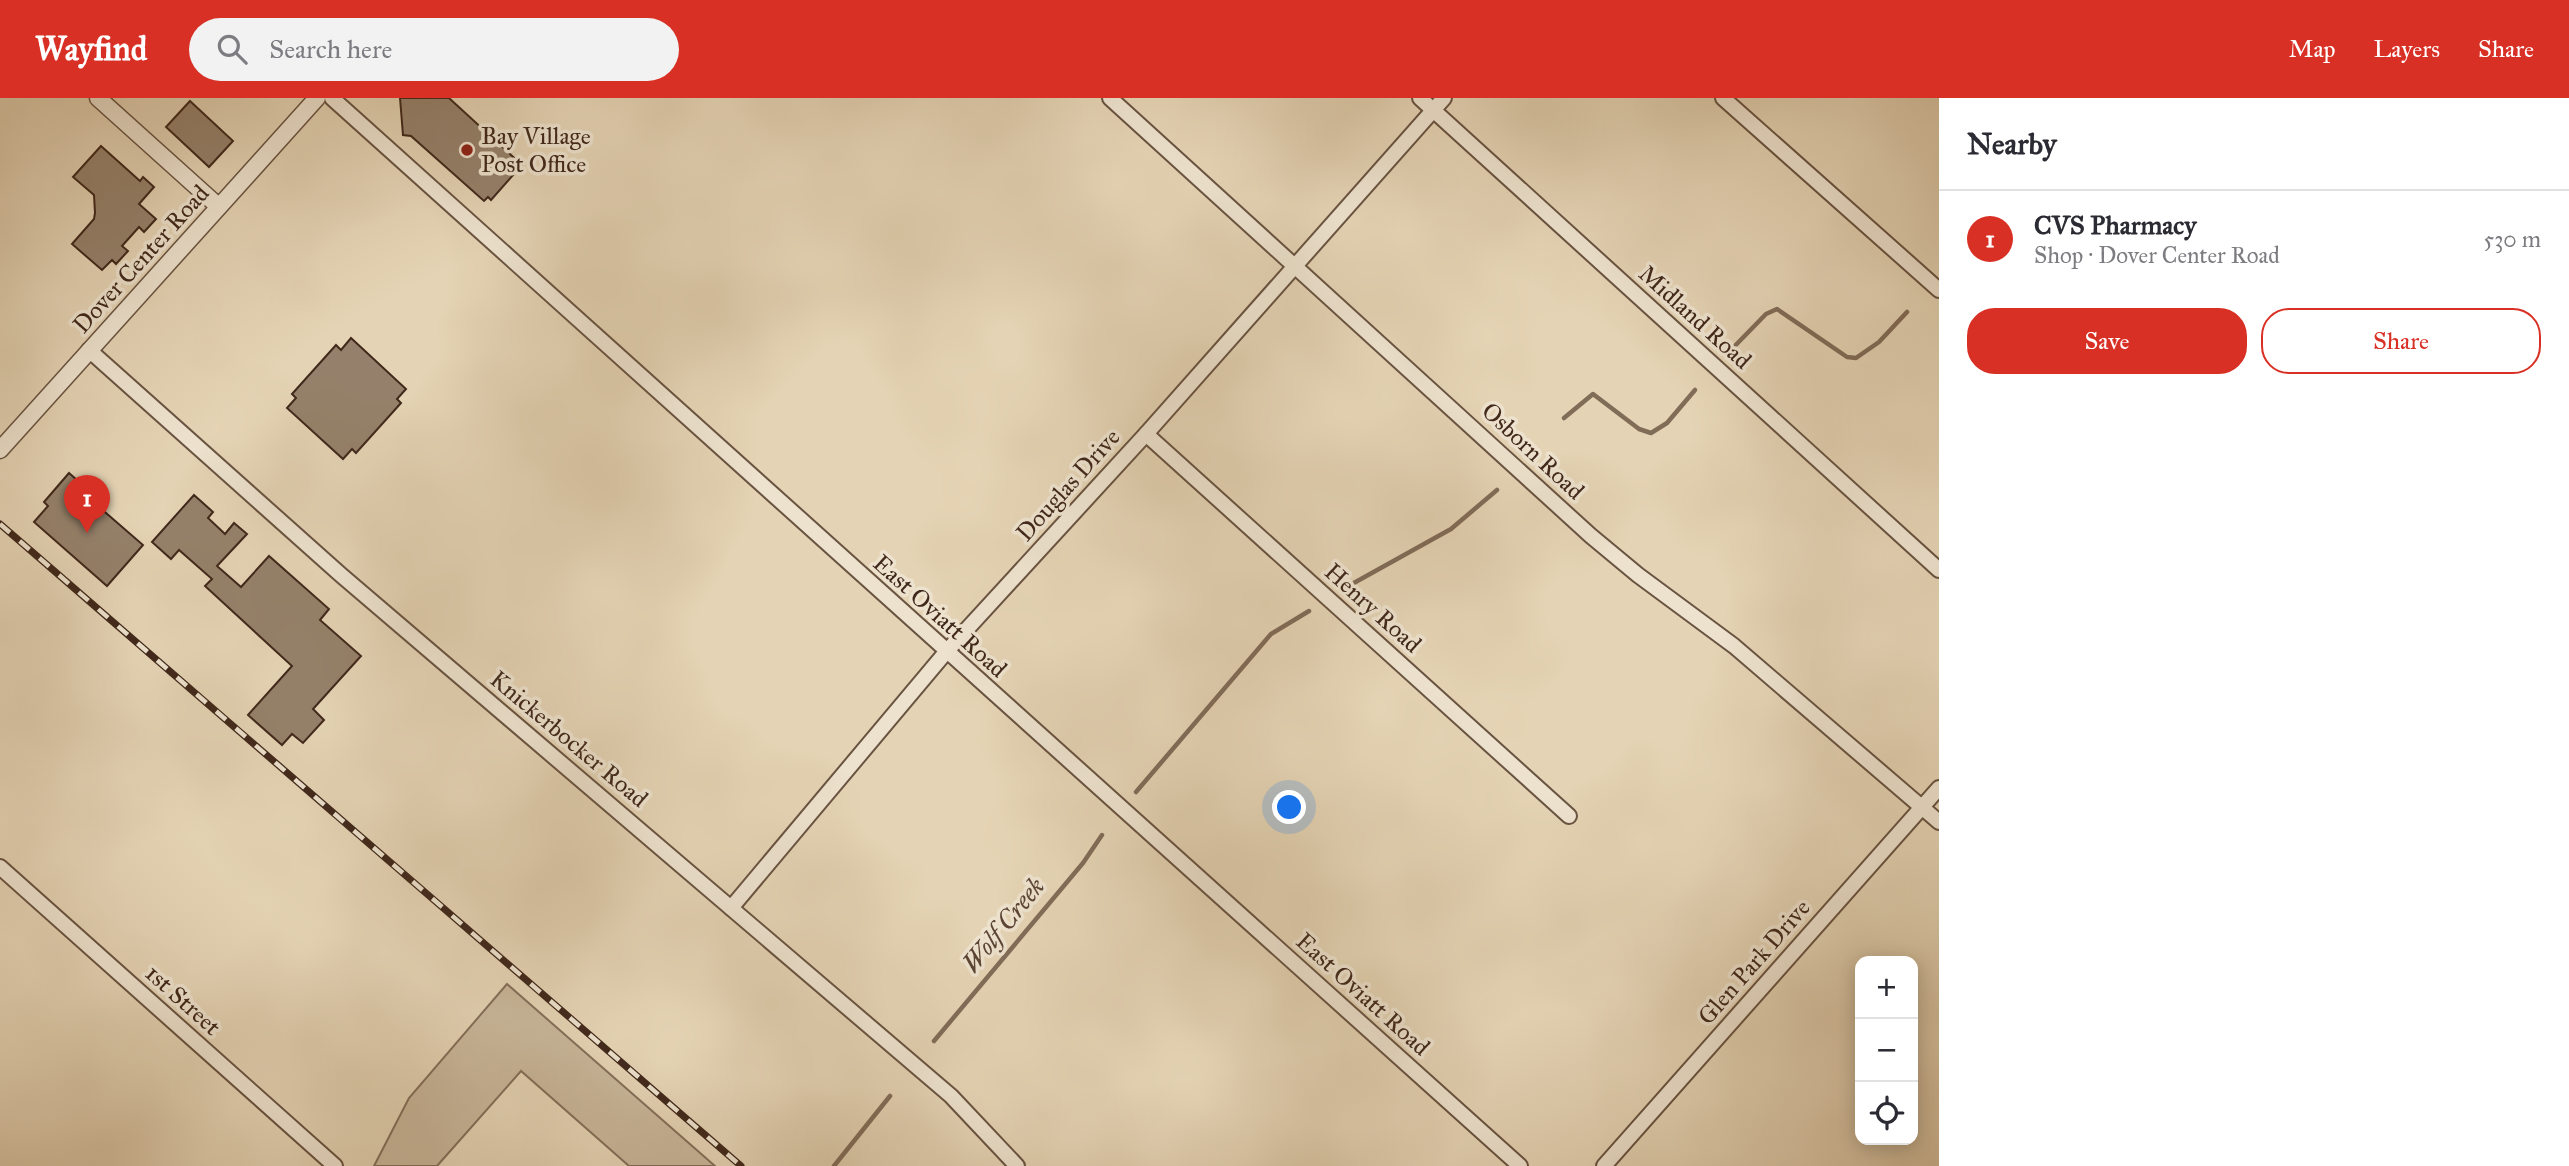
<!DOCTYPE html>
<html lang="en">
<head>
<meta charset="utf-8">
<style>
	:root { --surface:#fff; --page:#f2f2f3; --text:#2b2b33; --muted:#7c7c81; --line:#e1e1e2; --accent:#d93025 }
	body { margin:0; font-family:"IM FELL Great Primer",serif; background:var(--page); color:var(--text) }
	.controls { position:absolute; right:21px; bottom:21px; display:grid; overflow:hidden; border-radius:14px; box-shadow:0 4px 18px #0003 }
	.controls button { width:63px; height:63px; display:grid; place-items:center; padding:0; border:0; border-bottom:2px solid var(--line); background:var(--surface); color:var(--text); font:35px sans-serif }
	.you { position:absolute; left:1290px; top:710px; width:24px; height:24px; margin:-18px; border:5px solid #fff; border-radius:50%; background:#1a73e8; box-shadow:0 0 0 10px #1a73e833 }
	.badge { display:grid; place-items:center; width:46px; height:46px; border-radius:50%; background:var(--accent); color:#fff; font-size:23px; font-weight:700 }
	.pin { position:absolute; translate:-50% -58px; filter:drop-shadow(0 2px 4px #0008) }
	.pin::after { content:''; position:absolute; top:37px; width:24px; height:21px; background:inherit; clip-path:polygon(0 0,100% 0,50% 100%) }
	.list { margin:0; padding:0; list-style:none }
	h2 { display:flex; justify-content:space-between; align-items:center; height:91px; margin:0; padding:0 28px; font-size:30px }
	h2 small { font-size:23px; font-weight:400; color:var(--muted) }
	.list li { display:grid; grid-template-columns:46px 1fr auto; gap:21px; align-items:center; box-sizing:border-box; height:98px; padding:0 28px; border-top:2px solid var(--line) }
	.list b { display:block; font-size:26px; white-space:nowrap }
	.list p { margin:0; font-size:23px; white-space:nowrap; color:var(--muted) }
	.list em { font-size:23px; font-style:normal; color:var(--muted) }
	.actions { display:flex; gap:14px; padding:21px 28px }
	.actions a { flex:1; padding:16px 0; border:2px solid var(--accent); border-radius:28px; text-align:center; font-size:24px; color:var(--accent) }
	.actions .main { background:var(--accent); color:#fff }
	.icon { flex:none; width:38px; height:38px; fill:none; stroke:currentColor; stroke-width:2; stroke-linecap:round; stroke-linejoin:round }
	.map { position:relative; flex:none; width:1939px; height:1068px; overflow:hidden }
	header { display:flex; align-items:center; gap:42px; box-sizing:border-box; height:98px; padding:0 35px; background:var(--accent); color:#fff }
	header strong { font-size:33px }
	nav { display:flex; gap:38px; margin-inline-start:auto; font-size:24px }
	.search { width:490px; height:63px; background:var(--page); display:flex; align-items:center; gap:18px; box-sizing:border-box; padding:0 24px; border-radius:38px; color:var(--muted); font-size:26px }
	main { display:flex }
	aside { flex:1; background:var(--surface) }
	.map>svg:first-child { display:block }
	.green { fill:#c8b69a; stroke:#846f5a; stroke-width:2 }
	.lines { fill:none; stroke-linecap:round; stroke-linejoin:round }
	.stream { stroke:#816c58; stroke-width:4.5 }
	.building { fill:#95816b; stroke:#40281b; stroke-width:2 }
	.minor-casing { stroke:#695341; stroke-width:18 }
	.tertiary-casing { stroke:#695341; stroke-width:19 }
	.minor { stroke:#ede2ce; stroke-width:14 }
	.tertiary { stroke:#ede2ce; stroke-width:16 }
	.rail-casing { stroke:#40281b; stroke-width:7 }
	.rail { stroke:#ede2ce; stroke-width:4.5; stroke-dasharray:13; stroke-linecap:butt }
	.poi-dot { fill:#8f2418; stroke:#ede2ce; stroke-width:2.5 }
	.labels { text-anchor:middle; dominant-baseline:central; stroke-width:7; stroke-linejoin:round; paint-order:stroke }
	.poi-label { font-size:24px; fill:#40281b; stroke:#ede2ce; text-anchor:start }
	.street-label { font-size:24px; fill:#40281b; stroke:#ede2ce }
	.water-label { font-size:26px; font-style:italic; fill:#5b4434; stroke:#ede2ce }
</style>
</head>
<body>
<header>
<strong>Wayfind</strong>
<div class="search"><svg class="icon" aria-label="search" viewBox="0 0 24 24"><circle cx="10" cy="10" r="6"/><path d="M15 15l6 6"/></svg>Search here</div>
<nav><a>Map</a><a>Layers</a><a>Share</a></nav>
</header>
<main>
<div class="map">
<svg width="1939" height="1068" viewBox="0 0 1939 1068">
	<rect width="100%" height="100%" fill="#e4d3b4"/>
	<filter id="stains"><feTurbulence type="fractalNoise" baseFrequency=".00286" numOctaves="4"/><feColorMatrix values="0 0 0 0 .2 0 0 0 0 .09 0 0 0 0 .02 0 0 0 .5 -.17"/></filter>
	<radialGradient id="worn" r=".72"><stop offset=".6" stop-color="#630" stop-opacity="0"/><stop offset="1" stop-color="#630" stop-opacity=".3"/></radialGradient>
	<path class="green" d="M507,886L715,1068H629L521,973L437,1068H374L409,1000Z"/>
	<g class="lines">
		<g class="stream">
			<path d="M1726,257L1766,216L1777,211L1847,259L1856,260L1879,244L1907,214"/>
			<path d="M1564,320L1593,296L1639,331L1651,335L1667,325L1695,292"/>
			<path d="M1352,486L1451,431L1497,392"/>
			<path d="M1136,694L1271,536L1309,513"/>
			<path d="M934,943L1083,765L1102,737"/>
			<path d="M834,1068L890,998"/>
		</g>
	</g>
	<g class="building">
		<path d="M400,0H449L522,67L491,102L488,99L484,103L411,38L403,37Z"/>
		<path d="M190,3L233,43L209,69L166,29Z"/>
		<path d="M101,48L140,83L143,79L154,89L139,106L156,121L144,134L139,129L122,148L128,153L116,166L112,162L102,172L72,146L94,121L95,115L94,97L73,79Z"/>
		<path d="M351,240L406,291L397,301L401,305L356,355L352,351L343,361L287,310L296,300L292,296L336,247L341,252Z"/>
		<path d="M69,375L95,398L91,402L143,447L107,488L34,424L48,408L44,404Z"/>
		<path d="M194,397L213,414L208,420L225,436L234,425L247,436L217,468L241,489L269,458L329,511L320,522L361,558L313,611L324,622L303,645L292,636L282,647L248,617L292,568L205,488L212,481L179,452L171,461L152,444Z"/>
	</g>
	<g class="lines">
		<g class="minor-casing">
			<g id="minor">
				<path d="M332,0L1520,1068"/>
				<path d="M1110,0L1591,438L1638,477L1734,548L1939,724"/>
				<path d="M1420,0L1939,472"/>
				<path d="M1723,0L1939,192"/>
				<path d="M89,252L341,477L951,998L1017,1068"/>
				<path d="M1146,336L1569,718"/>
				<path d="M0,769L335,1068"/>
				<path d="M731,810L946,554L1146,336L1444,0"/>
				<path d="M1604,1068L1939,690"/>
			</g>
		</g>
		<g class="tertiary-casing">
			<g id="tertiary">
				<path d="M98,0L218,108"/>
				<path d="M0,352L317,0"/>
			</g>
		</g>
		<use href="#minor" class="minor"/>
		<use href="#tertiary" class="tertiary"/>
		<g class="rail-casing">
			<path id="rail" d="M0,426L741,1068"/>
		</g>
		<use href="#rail" class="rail"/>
	</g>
	<circle class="poi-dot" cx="467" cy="52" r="7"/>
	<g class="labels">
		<g class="poi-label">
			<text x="481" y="38">Bay Village<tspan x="481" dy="28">Post Office</tspan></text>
		</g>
		<g class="street-label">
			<text transform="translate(141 161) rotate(-48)">Dover Center Road</text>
			<text transform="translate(1695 219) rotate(42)">Midland Road</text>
			<text transform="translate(1533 353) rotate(43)">Osborn Road</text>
			<text transform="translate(1068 387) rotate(-48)">Douglas Drive</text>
			<text transform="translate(1373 510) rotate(42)">Henry Road</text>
			<text transform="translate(940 518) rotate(42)">East Oviatt Road</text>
			<text transform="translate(569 641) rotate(40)">Knickerbocker Road</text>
			<text transform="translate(1754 864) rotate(-49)">Glen Park Drive</text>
			<text transform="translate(1363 896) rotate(42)">East Oviatt Road</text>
			<text transform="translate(183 902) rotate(42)">1st Street</text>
		</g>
		<g class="water-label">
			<text transform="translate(1003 827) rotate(-51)">Wolf Creek</text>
		</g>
	</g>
	<rect width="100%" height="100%" filter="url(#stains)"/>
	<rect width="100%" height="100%" fill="url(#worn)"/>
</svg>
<div class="controls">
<button>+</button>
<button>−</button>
<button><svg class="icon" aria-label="locate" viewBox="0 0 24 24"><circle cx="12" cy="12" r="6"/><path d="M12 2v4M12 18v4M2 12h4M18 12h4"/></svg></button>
</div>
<div class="you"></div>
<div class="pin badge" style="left:87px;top:435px">1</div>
</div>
<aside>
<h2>Nearby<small></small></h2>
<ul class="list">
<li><span class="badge">1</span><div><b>CVS Pharmacy</b><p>Shop · Dover Center Road</p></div><em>530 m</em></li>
</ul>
<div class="actions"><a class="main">Save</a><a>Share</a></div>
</aside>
</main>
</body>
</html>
